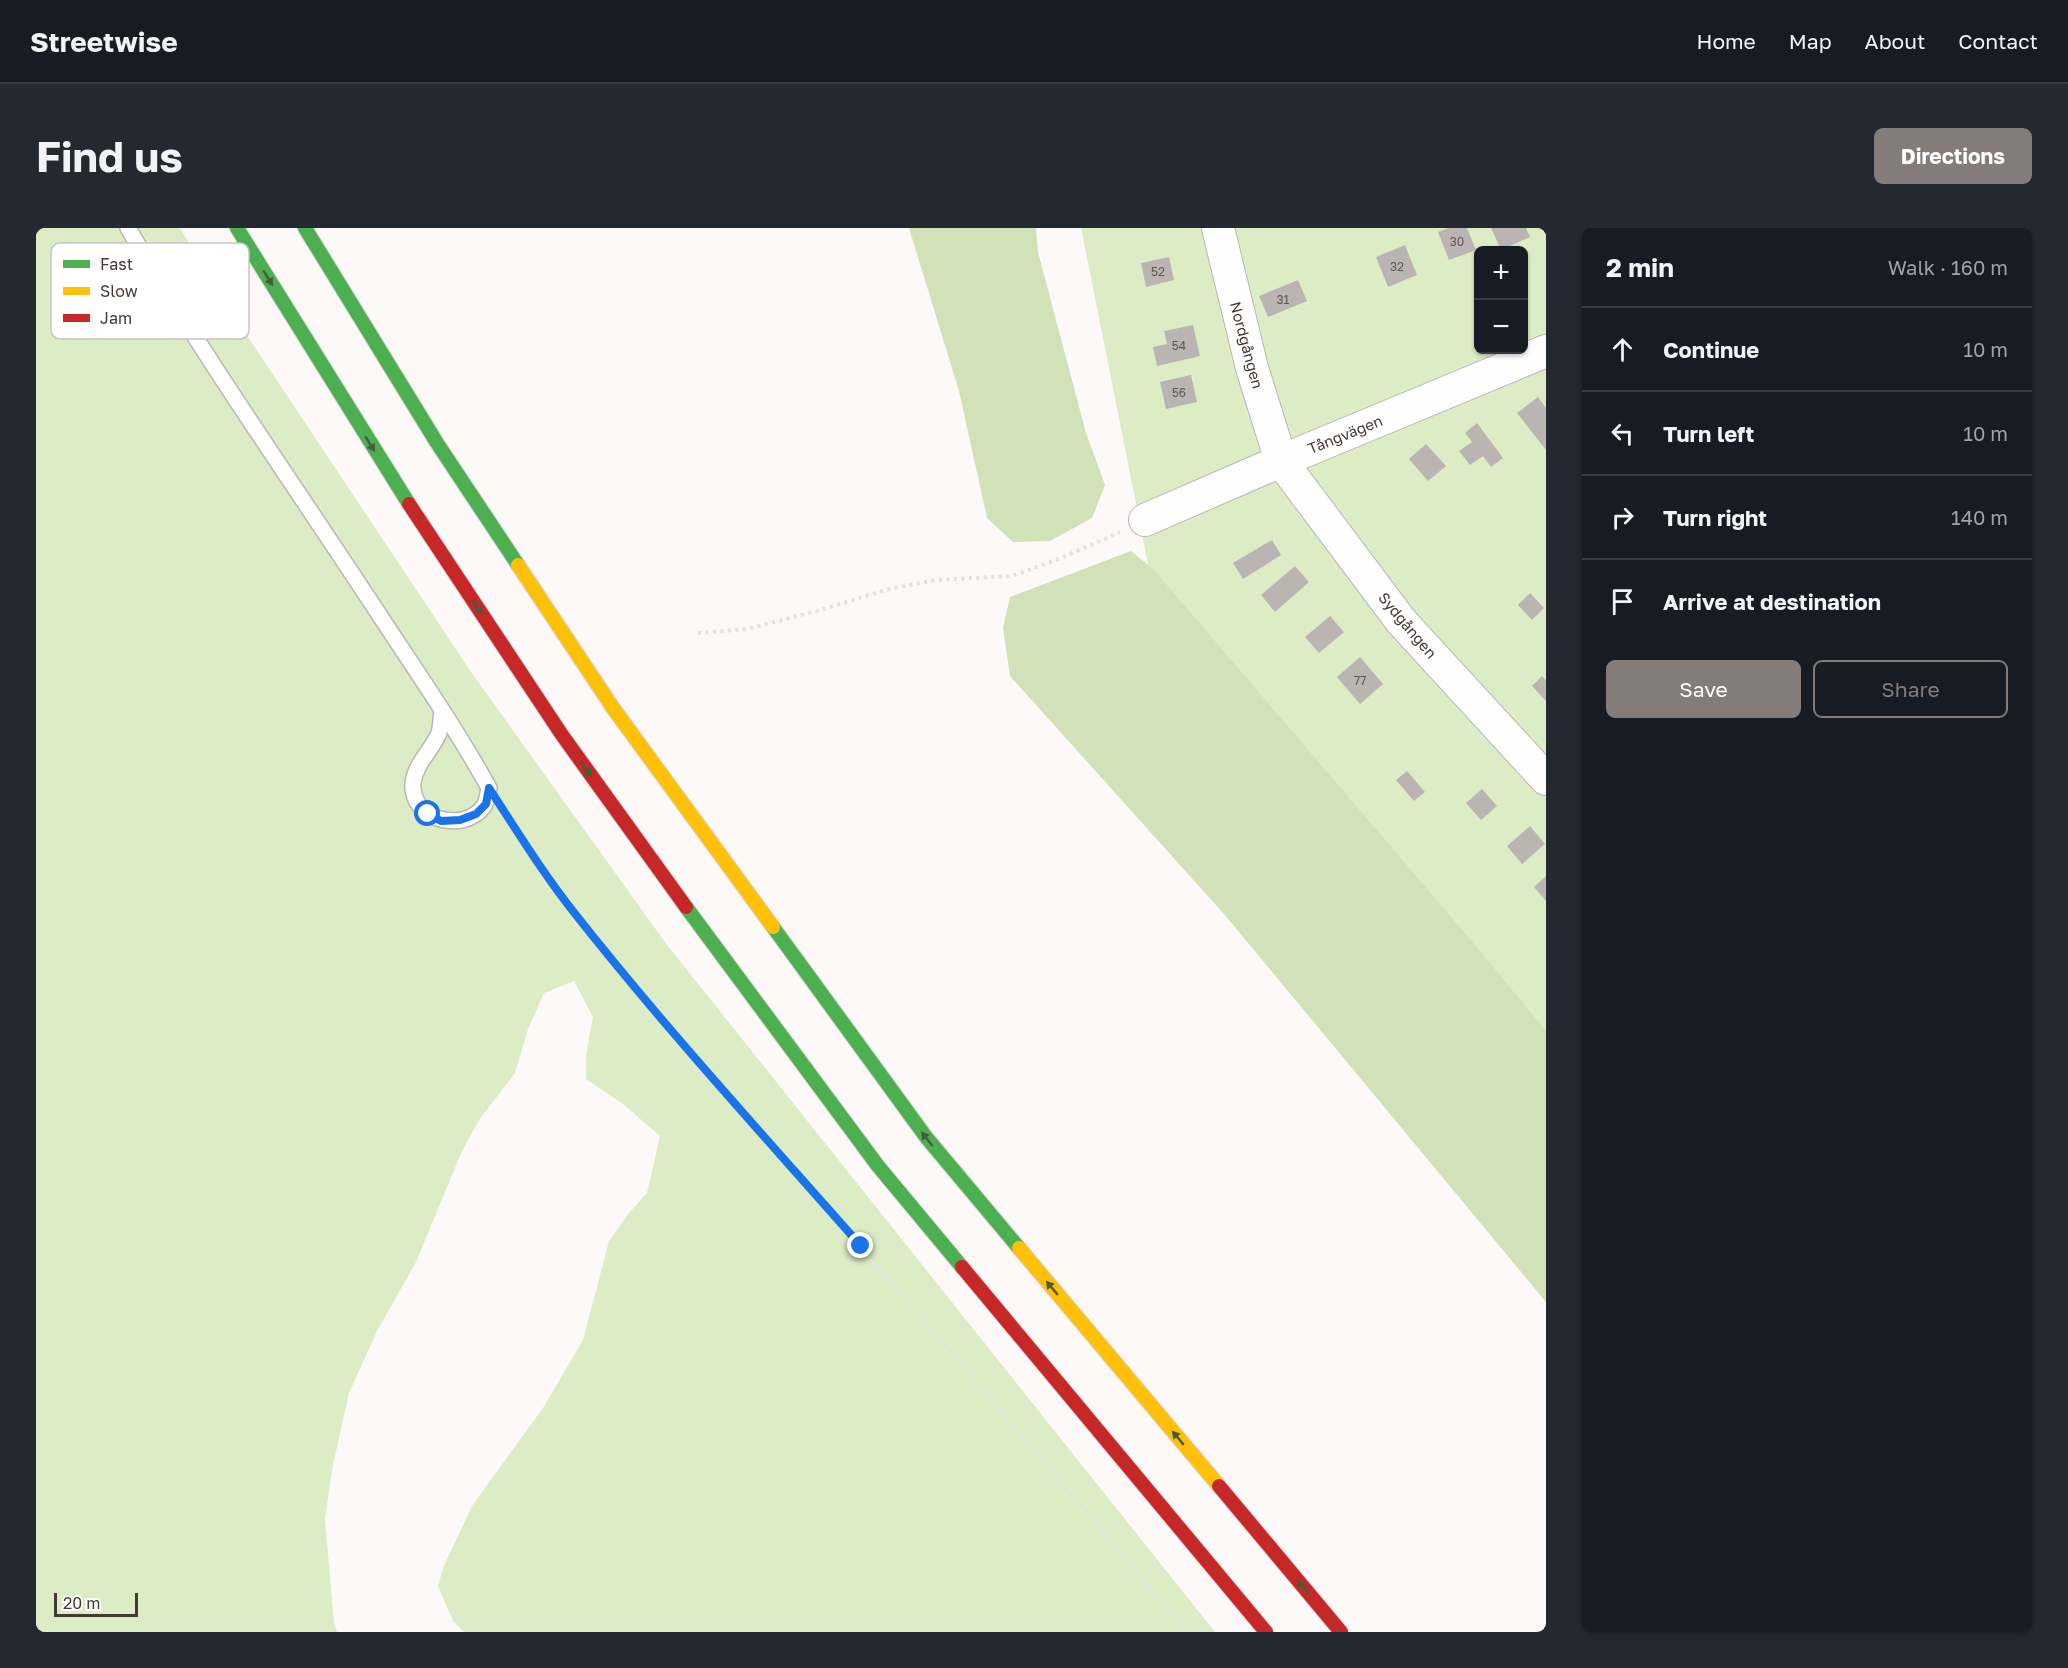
<!DOCTYPE html>
<html lang="en">
<head>
<meta charset="utf-8">
<style>
	:root { --surface:#171b24; --page:#242831; --text:#f1f3f6; --muted:#9ea1a6; --line:#363941; --accent:#847c79 }
	body { margin:0; font-family:"Golos Text",sans-serif; background:var(--page); color:var(--text) }
	.controls { position:absolute; right:18px; top:18px; display:grid; overflow:hidden; border-radius:9px; box-shadow:0 2px 4px #0004 }
	.controls button { width:54px; height:54px; display:grid; place-items:center; padding:0; border:0; border-bottom:2px solid var(--line); background:var(--surface); color:var(--text); font:30px sans-serif }
	.scale { position:absolute; left:18px; bottom:15px; width:84px; box-sizing:border-box; padding-left:6px; border:3px solid #433935; border-top:0; font-size:16px; line-height:21px; white-space:nowrap; color:#433935; -webkit-text-stroke:4px #fff; paint-order:stroke }
	.stop { position:absolute; width:18px; height:18px; margin:-14px; border:4px solid #1a73e8; border-radius:50%; background:#fff }
	.stop.end { background:#1a73e8; border-color:#fff; box-shadow:0 2px 6px #0008 }
	.list { margin:0; padding:0; list-style:none }
	h2 { display:flex; justify-content:space-between; align-items:center; height:78px; margin:0; padding:0 24px; font-size:26px }
	h2 small { font-size:20px; font-weight:400; color:var(--muted) }
	.list li { display:grid; grid-template-columns:39px 1fr auto; gap:18px; align-items:center; box-sizing:border-box; height:84px; padding:0 24px; border-top:2px solid var(--line) }
	.list b { display:block; font-size:22px; white-space:nowrap }
	.list em { font-size:20px; font-style:normal; color:var(--muted) }
	.actions { display:flex; gap:12px; padding:18px 24px }
	.actions a { flex:1; padding:14px 0; border:2px solid var(--accent); border-radius:9px; text-align:center; font-size:21px; color:var(--accent) }
	.actions .main { background:var(--accent); color:#fff }
	.icon { flex:none; width:33px; height:33px; fill:none; stroke:currentColor; stroke-width:2; stroke-linecap:round; stroke-linejoin:round }
	.map { position:relative; flex:none; width:1510px; height:1404px; overflow:hidden; border-radius:9px }
	header { display:flex; align-items:center; gap:36px; box-sizing:border-box; height:84px; padding:0 30px; background:var(--surface); border-bottom:2px solid var(--line) }
	header strong { font-size:28px }
	nav { display:flex; gap:33px; margin-inline-start:auto; font-size:21px }
	.intro { display:flex; align-items:center; justify-content:space-between; box-sizing:border-box; height:144px; padding:0 36px }
	h1 { margin:0; font-size:42px }
	.button { padding:15px 27px; border-radius:9px; background:var(--accent); color:#fff; font-size:21px; font-weight:700 }
	main { display:flex; gap:36px; padding:0 36px }
	aside { flex:1; background:var(--surface); border-radius:9px; box-shadow:0 2px 4px #0004 }
	.map>svg:first-child { display:block }
	.green { fill:#dcecc5; fill-rule:evenodd }
	.forest { fill:#d1e2b8 }
	.building { fill:#bab4b2 }
	.lines { fill:none; stroke-linecap:round; stroke-linejoin:round }
	.lane-casing { stroke:#bcb6b4; stroke-width:18 }
	.street-casing { stroke:#bcb6b4; stroke-width:34 }
	.fast-casing { stroke:#d9d5d4; stroke-width:16 }
	.slow-casing { stroke:#d9d5d4; stroke-width:16 }
	.jam-casing { stroke:#d9d5d4; stroke-width:16 }
	.path { stroke:#e2e1e0; stroke-width:4; stroke-dasharray:3 4.5; stroke-linecap:butt }
	.lane { stroke:#fffefe; stroke-width:15 }
	.street { stroke:#fffefe; stroke-width:32 }
	.fast { stroke:#4caf50; stroke-width:14 }
	.slow { stroke:#ffc107; stroke-width:14 }
	.jam { stroke:#c62828; stroke-width:14 }
	.oneway { fill:#465c3d }
	.route { stroke:#1a73e8; stroke-width:8 }
	.labels { text-anchor:middle; dominant-baseline:central; stroke-width:6; stroke-linejoin:round; paint-order:stroke }
	.number-label { font-size:12px; fill:#615854 }
	.street-label { font-size:15px; fill:#433935; stroke:#fff }
	.key { fill:#fff; stroke:#c7c4c2; stroke-width:1.5 }
	.key-label { font-size:16px; fill:#433935 }
</style>
</head>
<body>
<header>
<strong>Streetwise</strong>
<nav><a>Home</a><a>Map</a><a>About</a><a>Contact</a></nav>
</header>
<div class="intro"><h1>Find us</h1><a class="button">Directions</a></div>
<main>
<div class="map">
<svg width="1510" height="1404" viewBox="0 0 1510 1404">
	<rect width="100%" height="100%" fill="#fcf9f8"/>
	<g class="green">
		<path d="M0,0H144L180,61L435,444L631,717L1179,1404H428L417,1393L402,1358L407,1340L436,1278L507,1180L547,1112L573,1013L593,985L611,965L624,908L587,876L550,851V827L557,789L538,753L508,765L492,801L479,845L443,892L426,923L380,1034L341,1103L313,1165L296,1242L289,1291L298,1395L301,1404H0Z"/>
		<path d="M1045,0H1510V805L1113,341ZM1442,22H1488V122H1442Z"/>
	</g>
	<g class="forest">
		<path d="M873,0H1000L1002,24L1050,205L1069,257L1056,290L1014,313L977,314L951,290L923,163Z"/>
		<path d="M1095,323L1118,342L1434,711L1510,803V1074L1188,686L974,448L967,400L974,369Z"/>
	</g>
	<g class="building">
		<path d="M1413,0H1431L1440,22L1413,32L1402,4Z"/>
		<path d="M1455,0H1490L1494,9L1465,22Z"/>
		<path d="M1369,17L1381,47L1352,59L1340,29Z"/>
		<path d="M1133,29L1138,52L1110,59L1105,35Z"/>
		<path d="M1262,52L1271,73L1232,89L1223,68Z"/>
		<path d="M1157,97L1164,128L1121,138L1117,119L1131,116L1128,103Z"/>
		<path d="M1155,147L1161,174L1130,181L1124,154Z"/>
		<path d="M1502,169L1510,180V222L1481,185Z"/>
		<path d="M1441,195L1467,230L1455,239L1447,228L1434,237L1423,223L1436,214L1429,205Z"/>
		<path d="M1390,216L1410,238L1392,253L1373,231Z"/>
		<path d="M1236,312L1245,327L1207,351L1197,335Z"/>
		<path d="M1259,338L1273,354L1239,384L1225,367Z"/>
		<path d="M1494,365L1508,380L1496,392L1482,377Z"/>
		<path d="M1294,388L1308,404L1283,425L1269,409Z"/>
		<path d="M1324,429L1347,456L1324,476L1301,449Z"/>
		<path d="M1506,448L1510,453V473L1496,458Z"/>
		<path d="M1371,543L1389,564L1378,573L1360,552Z"/>
		<path d="M1446,561L1461,578L1445,592L1430,575Z"/>
		<path d="M1494,598L1509,616L1486,636L1471,618Z"/>
		<path d="M1510,648V673L1498,659Z"/>
	</g>
	<g class="lines">
		<g class="lane-casing">
			<path id="lane" d="M92,0C171,134 261,261 346,391C383,447 421,502 453,560C452,566 451,573 448,578C428,606 374,592 377,555C379,536 396,522 403,505C405,498 405,489 406,482"/>
		</g>
		<g class="street-casing">
			<g id="street">
				<path d="M1182,0L1216,140L1245,233L1365,393L1510,551"/>
				<path d="M1109,292L1245,233L1510,123"/>
			</g>
		</g>
		<g class="fast-casing">
			<g id="fast">
				<path d="M201,0L373,276"/>
				<path d="M269,0L401,215L482,337"/>
				<path d="M650,679L842,938L926,1039"/>
				<path d="M737,699L890,909L983,1020"/>
			</g>
		</g>
		<g class="slow-casing">
			<g id="slow">
				<path d="M482,337L577,480L737,699"/>
				<path d="M983,1020L1183,1258"/>
			</g>
		</g>
		<g class="jam-casing">
			<g id="jam">
				<path d="M373,276L526,507L650,679"/>
				<path d="M926,1039L1230,1404"/>
				<path d="M1183,1258L1305,1404"/>
			</g>
		</g>
		<g class="path">
			<path d="M662,405L711,401L781,383L853,361L900,352L976,348L1025,330L1084,304"/>
			<path d="M469,585L539,686L628,794L825,1018L1152,1404"/>
		</g>
		<use href="#lane" class="lane"/>
		<use href="#street" class="street"/>
		<use href="#fast" class="fast"/>
		<use href="#slow" class="slow"/>
		<use href="#jam" class="jam"/>
	</g>
	<defs><path id="oneway-solid" d="M-6-.8H1V-3.2L6.5 0L1 3.2V.8H-6Z" transform="scale(1.5)"/></defs>
	<g class="oneway">
		<use href="#oneway-solid" transform="translate(232 50) rotate(59)"/>
		<use href="#oneway-solid" transform="translate(334 216) rotate(59)"/>
		<use href="#oneway-solid" transform="translate(441 379) rotate(56)"/>
		<use href="#oneway-solid" transform="translate(550 541) rotate(54)"/>
		<use href="#oneway-solid" transform="translate(891 911) rotate(-128)"/>
		<use href="#oneway-solid" transform="translate(1016 1060) rotate(-130)"/>
		<use href="#oneway-solid" transform="translate(1142 1210) rotate(-130)"/>
		<use href="#oneway-solid" transform="translate(1267 1359) rotate(-130)"/>
	</g>
	<g class="lines">
		<path class="route" d="M392,586L405,593L424,592L440,586L450,576L453,560C481,603 508,647 540,687C630,801 729,909 825,1018"/>
	</g>
	<g class="labels">
		<g class="number-label">
			<text x="1421" y="13">30</text>
			<text x="1361" y="38">32</text>
			<text x="1122" y="43">52</text>
			<text x="1247" y="71">31</text>
			<text x="1143" y="117">54</text>
			<text x="1143" y="164">56</text>
			<text x="1324" y="452">77</text>
		</g>
		<g class="street-label">
			<text transform="translate(1211 117) rotate(75)">Nordgången</text>
			<text transform="translate(1309 206) rotate(-22)">Tångvägen</text>
			<text transform="translate(1372 397) rotate(50)">Sydgången</text>
		</g>
	</g>
	<rect x="15" y="15" width="198" height="96" rx="9" class="key"/>
	<rect x="27" y="32" width="27" height="8" fill="#4caf50"/>
	<rect x="27" y="59" width="27" height="8" fill="#ffc107"/>
	<rect x="27" y="86" width="27" height="8" fill="#c62828"/>
	<g class="key-label">
		<text x="64" y="42">Fast</text>
		<text x="64" y="69">Slow</text>
		<text x="64" y="96">Jam</text>
	</g>
</svg>
<div class="controls">
<button>+</button>
<button>−</button>
</div>
<div class="scale">20 m</div>
<div class="stop" style="left:392px;top:586px"></div>
<div class="stop end" style="left:825px;top:1018px"></div>
</div>
<aside>
<h2>2 min<small>Walk · 160 m</small></h2>
<ul class="list">
<li><svg class="icon" aria-label="ahead" viewBox="0 0 24 24"><path d="M12 20V5M6 11l6-6 6 6"/></svg><div><b>Continue</b></div><em>10 m</em></li>
<li><svg class="icon" aria-label="left" viewBox="0 0 24 24"><path d="M17 20v-9H6M10 6l-5 5 5 5"/></svg><div><b>Turn left</b></div><em>10 m</em></li>
<li><svg class="icon" aria-label="right" viewBox="0 0 24 24"><path d="M7 20v-9h11M14 6l5 5-5 5"/></svg><div><b>Turn right</b></div><em>140 m</em></li>
<li><svg class="icon" aria-label="arrive" viewBox="0 0 24 24"><path d="M6 21V4h12l-3 4 3 4H6"/></svg><div><b>Arrive at destination</b></div></li>
</ul>
<div class="actions"><a class="main">Save</a><a>Share</a></div>
</aside>
</main>
</body>
</html>
